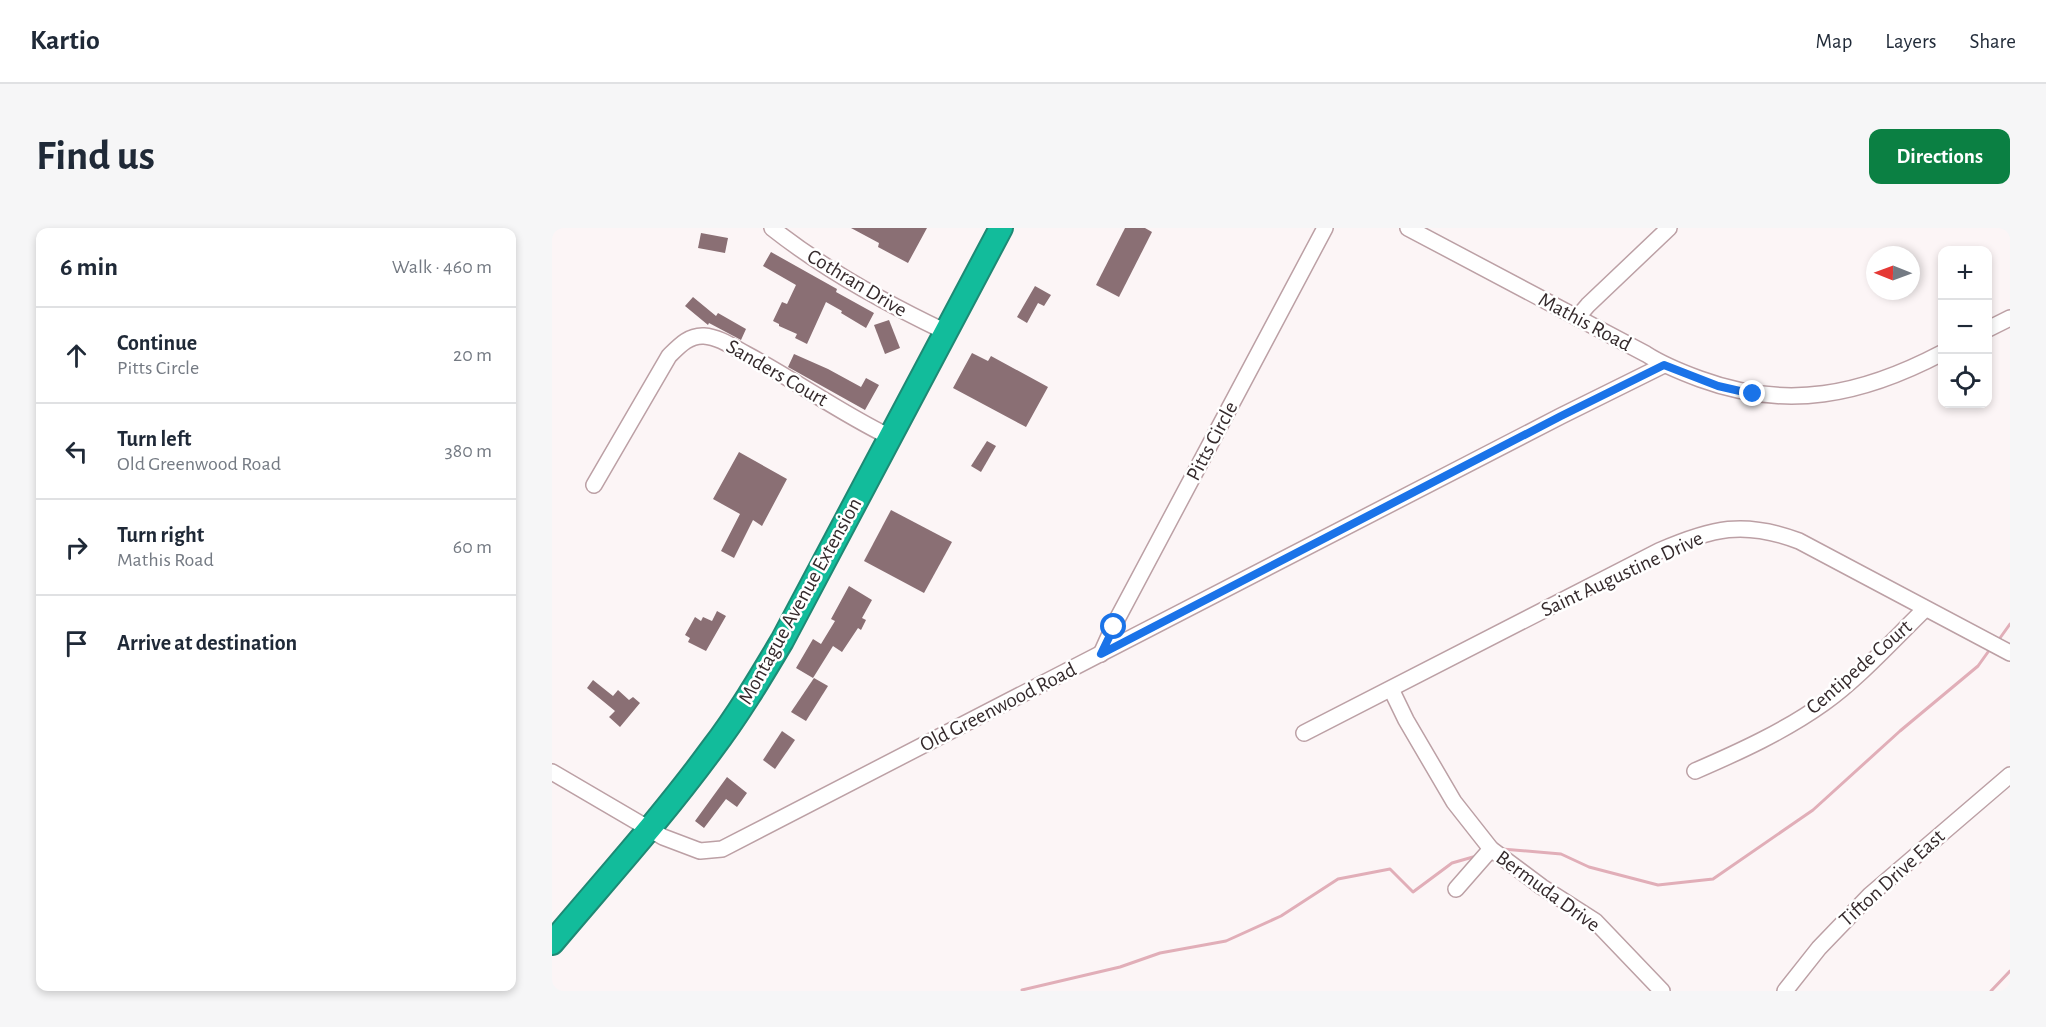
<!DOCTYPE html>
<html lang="en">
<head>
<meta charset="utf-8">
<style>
	:root { --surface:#fff; --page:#f6f6f7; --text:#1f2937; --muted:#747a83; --line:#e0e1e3; --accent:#0b8043 }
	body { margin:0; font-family:"Alegreya Sans",sans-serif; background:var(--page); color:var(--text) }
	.controls { position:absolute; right:18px; top:18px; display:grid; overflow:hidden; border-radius:12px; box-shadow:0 3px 9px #0003 }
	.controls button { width:54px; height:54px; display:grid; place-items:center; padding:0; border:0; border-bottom:2px solid var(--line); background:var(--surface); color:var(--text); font:30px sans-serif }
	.compass { position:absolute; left:1314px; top:18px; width:54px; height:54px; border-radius:50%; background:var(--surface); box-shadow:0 3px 9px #0003; rotate:271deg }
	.stop { position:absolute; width:18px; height:18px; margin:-14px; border:4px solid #1a73e8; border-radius:50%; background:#fff }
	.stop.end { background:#1a73e8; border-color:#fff; box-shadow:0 2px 6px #0008 }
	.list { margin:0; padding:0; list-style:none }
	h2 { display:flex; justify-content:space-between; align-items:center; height:78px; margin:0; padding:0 24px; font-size:26px }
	h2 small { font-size:20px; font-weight:400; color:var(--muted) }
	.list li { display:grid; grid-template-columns:39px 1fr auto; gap:18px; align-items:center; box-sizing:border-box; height:96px; padding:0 24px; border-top:2px solid var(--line) }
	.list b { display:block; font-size:22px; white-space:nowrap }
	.list p { margin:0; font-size:20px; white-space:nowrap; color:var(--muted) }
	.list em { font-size:20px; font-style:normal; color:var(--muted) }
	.icon { flex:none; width:33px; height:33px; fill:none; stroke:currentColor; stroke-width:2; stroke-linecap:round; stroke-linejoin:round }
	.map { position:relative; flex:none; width:1458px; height:763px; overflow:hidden; border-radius:12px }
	header { display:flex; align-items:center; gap:36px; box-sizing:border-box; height:84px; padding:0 30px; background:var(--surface); border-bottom:2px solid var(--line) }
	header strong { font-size:28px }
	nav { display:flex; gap:33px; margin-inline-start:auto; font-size:21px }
	.intro { display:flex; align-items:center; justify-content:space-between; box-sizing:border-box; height:144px; padding:0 36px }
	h1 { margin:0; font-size:42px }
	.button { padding:15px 27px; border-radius:12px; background:var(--accent); color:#fff; font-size:21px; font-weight:700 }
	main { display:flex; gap:36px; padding:0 36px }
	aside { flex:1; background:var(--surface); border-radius:12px; box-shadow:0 3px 9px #0003 }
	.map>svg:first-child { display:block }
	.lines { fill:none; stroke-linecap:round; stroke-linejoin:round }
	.stream { stroke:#e1aeb8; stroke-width:3 }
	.building { fill:#8a6f74 }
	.minor-casing { stroke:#bca0a5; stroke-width:18 }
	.highway-casing { stroke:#1e8974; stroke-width:26 }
	.minor { stroke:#fff; stroke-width:15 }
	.highway { stroke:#12bc9b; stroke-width:22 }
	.route { stroke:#1a73e8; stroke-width:8 }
	.labels { text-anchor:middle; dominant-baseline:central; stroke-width:5; stroke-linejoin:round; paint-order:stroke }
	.street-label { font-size:21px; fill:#352a2c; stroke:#fff }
</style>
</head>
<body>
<header>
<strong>Kartio</strong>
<nav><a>Map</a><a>Layers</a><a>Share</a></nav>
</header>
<div class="intro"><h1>Find us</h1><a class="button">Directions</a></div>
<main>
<aside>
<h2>6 min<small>Walk · 460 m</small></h2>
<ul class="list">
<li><svg class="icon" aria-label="ahead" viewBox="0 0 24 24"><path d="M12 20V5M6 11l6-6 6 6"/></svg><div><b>Continue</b><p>Pitts Circle</p></div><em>20 m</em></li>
<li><svg class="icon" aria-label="left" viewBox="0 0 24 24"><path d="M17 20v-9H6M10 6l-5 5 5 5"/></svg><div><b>Turn left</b><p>Old Greenwood Road</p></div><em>380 m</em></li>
<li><svg class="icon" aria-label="right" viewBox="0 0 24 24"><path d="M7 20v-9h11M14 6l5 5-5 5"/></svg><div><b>Turn right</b><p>Mathis Road</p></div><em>60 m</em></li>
<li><svg class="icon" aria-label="arrive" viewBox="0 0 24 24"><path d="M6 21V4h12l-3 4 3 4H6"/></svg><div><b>Arrive at destination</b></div></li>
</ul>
</aside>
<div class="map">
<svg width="1458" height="763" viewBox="0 0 1458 763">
	<rect width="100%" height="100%" fill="#fcf5f6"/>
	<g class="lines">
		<g class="stream">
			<path d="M1448,410L1458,396"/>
			<path d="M950,621L1009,626L1037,639L1106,657L1161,651L1261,582L1348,503L1426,438L1436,424"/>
			<path d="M470,762L568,739L608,725L674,713L729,688L786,651L838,641L861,664L900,635L921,629"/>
			<path d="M1439,763L1458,743"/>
		</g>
	</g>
	<g class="building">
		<path d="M299,0H375L356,35L326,19L327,15Z"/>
		<path d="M573,0H593L600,4L567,69L544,57Z"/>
		<path d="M149,5L176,10L173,25L146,20Z"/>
		<path d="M219,24L285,61L284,64L322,85L314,100L289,85L290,83L274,74L255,116L243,110L245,106L227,98V96L221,93L230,74L235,76L244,57L211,38Z"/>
		<path d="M483,58L499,67L492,78L486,75L475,95L465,89Z"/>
		<path d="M141,69L164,88L166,85L194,101L189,112L157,95L156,97L133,78Z"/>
		<path d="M337,92L348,120L333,126L322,97Z"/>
		<path d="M420,125L436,133L439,128L496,159L474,199L401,160Z"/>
		<path d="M242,126L276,141L309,159L314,150L327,157L313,182L236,139Z"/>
		<path d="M435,213L444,218L429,244L419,238Z"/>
		<path d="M187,224L235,251L210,298L201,292L182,330L169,323L188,286L161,271Z"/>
		<path d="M339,282L400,314L372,365L312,333Z"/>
		<path d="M297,358L320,372L310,390L314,392L309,402L306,400L290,424L281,418L261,450L244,440L261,411L269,416L283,393L279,391Z"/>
		<path d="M165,383L174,388L154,423L136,414L138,410L133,407L143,389L149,393L151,389L160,393Z"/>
		<path d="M262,450L276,458L254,493L239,484Z"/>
		<path d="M41,452L61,468L66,462L77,472L81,469L88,475L68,499L57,489L63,483L35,460Z"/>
		<path d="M230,503L243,512L223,541L211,532Z"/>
		<path d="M175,549L195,565L185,579L174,571L152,600L143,593Z"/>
	</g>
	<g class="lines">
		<g class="minor-casing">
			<g id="minor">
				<path d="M220,0C273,42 333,75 394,104"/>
				<path d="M856,0L1094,126C1111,137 1129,144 1148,151C1235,183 1310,167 1390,125"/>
				<path d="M1025,90L1036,77L1117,0"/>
				<path d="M1436,101L1458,90"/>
				<path d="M42,257L117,128C127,118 137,107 152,108C167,109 181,119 194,126C243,152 288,185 338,209"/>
				<path d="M549,426L562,397L773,0"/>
				<path d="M839,461L854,492L902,574L939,621L990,659L1043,693L1110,763"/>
				<path d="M752,505L1107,323C1160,300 1192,292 1247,313L1458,425"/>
				<path d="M1143,543C1187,524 1233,503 1272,475C1307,450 1342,411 1373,381"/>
				<path d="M0,544L111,609L148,623L170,621L1009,188L1112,137"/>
				<path d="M904,661L939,621"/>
				<path d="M1233,763L1267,720L1318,667L1458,547"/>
			</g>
		</g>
		<g class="highway-casing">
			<path id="highway" d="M0,715C54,651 111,588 160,521C186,487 208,450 230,413L449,0"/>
		</g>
		<use href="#minor" class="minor"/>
		<use href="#highway" class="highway"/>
	</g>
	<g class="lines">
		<path class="route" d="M562,399L549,426L1009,188L1112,137L1166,158L1201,166"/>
	</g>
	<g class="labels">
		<g class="street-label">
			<text transform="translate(305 55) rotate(31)">Cothran Drive</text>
			<text transform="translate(1033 94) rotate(28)">Mathis Road</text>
			<text transform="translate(225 145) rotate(30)">Sanders Court</text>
			<text transform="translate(660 213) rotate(-62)">Pitts Circle</text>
			<text transform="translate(1070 346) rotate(-25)">Saint Augustine Drive</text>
			<text transform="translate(248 373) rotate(-61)">Montague Avenue Extension</text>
			<text transform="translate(1307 439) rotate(-41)">Centipede Court</text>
			<text transform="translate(446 479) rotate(-27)">Old Greenwood Road</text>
			<text transform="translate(1340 650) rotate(-42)">Tifton Drive East</text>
			<text transform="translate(996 663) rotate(36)">Bermuda Drive</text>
		</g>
	</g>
</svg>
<div class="controls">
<button>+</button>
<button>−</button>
<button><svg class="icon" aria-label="locate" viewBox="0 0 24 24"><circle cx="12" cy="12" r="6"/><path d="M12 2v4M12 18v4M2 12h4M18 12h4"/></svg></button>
</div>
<svg class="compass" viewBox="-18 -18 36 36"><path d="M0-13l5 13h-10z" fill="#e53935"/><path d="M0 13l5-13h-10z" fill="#747a83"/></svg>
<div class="stop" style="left:562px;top:399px"></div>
<div class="stop end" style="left:1201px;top:166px"></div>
</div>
</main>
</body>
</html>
